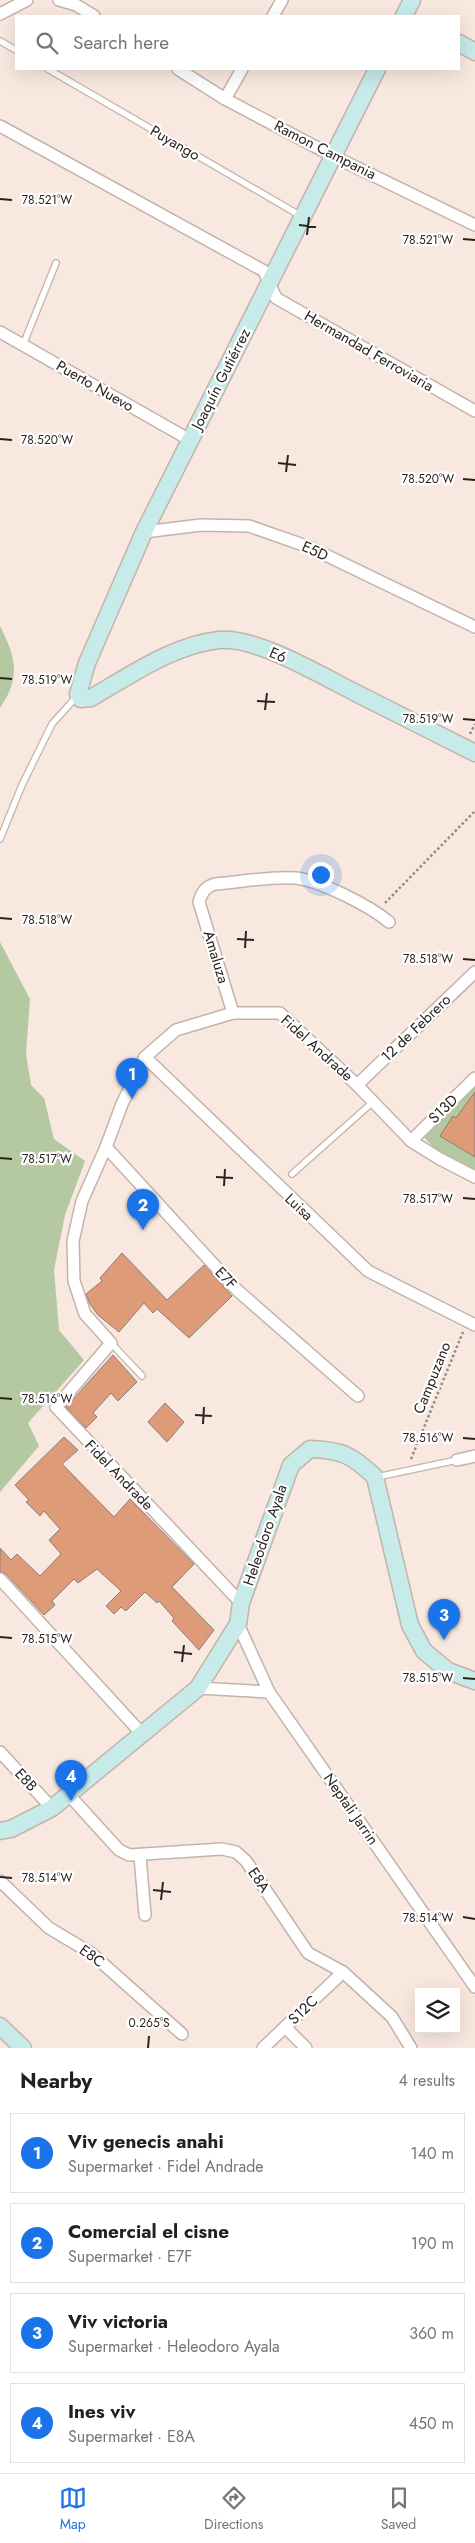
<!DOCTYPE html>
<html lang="en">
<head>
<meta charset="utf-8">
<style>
	:root { --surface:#fff; --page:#f2f2f2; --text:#202124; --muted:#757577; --line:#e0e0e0; --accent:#1a73e8 }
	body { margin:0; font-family:Jost,sans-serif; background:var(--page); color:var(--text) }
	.controls { position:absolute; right:15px; bottom:15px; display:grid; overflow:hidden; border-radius:0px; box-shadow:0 5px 20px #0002 }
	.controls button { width:45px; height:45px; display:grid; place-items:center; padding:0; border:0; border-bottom:1px solid var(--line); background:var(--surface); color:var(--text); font:25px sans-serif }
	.you { position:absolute; left:320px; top:874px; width:18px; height:18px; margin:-12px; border:4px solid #fff; border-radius:50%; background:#1a73e8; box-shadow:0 0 0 8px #1a73e833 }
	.badge { display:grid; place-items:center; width:32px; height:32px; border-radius:50%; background:var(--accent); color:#fff; font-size:16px; font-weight:700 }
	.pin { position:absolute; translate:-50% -41px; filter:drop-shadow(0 1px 2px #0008) }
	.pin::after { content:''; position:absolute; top:26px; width:18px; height:15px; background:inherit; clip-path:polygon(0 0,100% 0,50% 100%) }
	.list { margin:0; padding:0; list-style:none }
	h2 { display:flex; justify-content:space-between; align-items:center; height:65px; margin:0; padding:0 20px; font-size:21px }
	h2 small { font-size:16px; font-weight:400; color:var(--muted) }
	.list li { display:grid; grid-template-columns:32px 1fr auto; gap:15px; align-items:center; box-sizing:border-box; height:80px; margin:0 10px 10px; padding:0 10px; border:1px solid var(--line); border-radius:0px }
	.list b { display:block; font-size:19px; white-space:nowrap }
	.list p { margin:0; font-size:16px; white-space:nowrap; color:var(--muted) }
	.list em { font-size:16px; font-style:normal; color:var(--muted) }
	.icon { flex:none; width:28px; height:28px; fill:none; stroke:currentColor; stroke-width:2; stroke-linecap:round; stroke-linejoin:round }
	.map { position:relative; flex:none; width:475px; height:2048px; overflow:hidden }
	.search { position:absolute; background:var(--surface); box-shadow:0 5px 20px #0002; left:15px; right:15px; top:15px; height:55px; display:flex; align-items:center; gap:12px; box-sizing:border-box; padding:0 18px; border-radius:0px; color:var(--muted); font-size:19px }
	.sheet { height:425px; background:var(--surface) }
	nav { display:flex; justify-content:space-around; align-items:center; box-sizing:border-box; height:70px; border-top:1px solid var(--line); background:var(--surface); font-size:14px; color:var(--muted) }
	nav a { display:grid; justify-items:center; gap:2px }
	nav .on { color:var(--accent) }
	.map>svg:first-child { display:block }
	.green { fill:#b4c8a1 }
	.building { fill:#dd9b78; stroke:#8c7d75 }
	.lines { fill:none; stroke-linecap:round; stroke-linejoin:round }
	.lane-casing { stroke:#c3b3ab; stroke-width:8 }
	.street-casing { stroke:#c3b3ab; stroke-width:14 }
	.secondary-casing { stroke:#c3b3ab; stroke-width:19 }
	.path { stroke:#958983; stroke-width:2.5; stroke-dasharray:2.5 2.5; stroke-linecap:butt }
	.lane { stroke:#fff; stroke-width:5.5 }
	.street { stroke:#fff; stroke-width:11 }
	.secondary { stroke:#c6ebe9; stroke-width:16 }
	.ticks { fill:none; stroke:#2a2421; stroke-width:2 }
	.labels { text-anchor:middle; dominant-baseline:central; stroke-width:4.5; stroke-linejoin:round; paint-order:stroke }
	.street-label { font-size:15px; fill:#2a2421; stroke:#fff }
	.ticks-label { font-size:12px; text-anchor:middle; fill:#2a2421; stroke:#fff; stroke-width:4.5; stroke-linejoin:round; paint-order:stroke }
</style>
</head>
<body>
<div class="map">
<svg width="475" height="2048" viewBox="0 0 475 2048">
	<rect width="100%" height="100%" fill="#f9e8df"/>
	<g class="green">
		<path d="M0,626C16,658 21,677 0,708Z"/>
		<path d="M0,942L30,999L26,1054L31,1085L44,1098L54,1139L85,1161L65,1215L54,1270L59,1330L84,1360L28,1423L39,1446L0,1492Z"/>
		<path d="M475,1084V1170L439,1154L423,1136Z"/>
	</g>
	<g class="building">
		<path d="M475,1092V1157L440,1136L453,1116L456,1118Z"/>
		<path d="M122,1253L167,1300L204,1265L232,1296L189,1338L157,1309L153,1313L144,1303L119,1332L98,1315L90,1304L86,1294L102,1281L100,1278Z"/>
		<path d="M113,1355L137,1382L118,1401L111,1393L93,1413L97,1417L86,1428L66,1407Z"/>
		<path d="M165,1403L184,1422L167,1442L148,1422Z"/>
		<path d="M64,1437L78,1450L62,1464L114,1517L130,1499L194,1564L172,1587L214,1630L199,1650L172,1621L174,1618L159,1601L157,1603L145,1592L126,1611L121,1607L114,1614L106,1606L121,1591L97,1569L78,1583L74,1579L52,1601L55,1605L44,1615L6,1574L0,1571V1548L11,1560L17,1554L40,1576L61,1554L49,1540L60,1529L44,1511L40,1516L26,1502L29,1500L15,1485Z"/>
	</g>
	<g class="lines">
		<g class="lane-casing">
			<g id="lane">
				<path d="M0,41L16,50"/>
				<path d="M48,69L301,216"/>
				<path d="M23,345L56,263"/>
				<path d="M0,839L22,785L52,724L78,695"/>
				<path d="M292,1174L374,1101"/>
				<path d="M111,1343L142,1376"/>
				<path d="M377,1477L457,1460"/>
			</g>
		</g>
		<g class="street-casing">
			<g id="street">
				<path d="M59,0L76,5L94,16"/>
				<path d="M0,14L27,0"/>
				<path d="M273,16L282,0"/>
				<path d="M178,69L225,99L333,156L475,225"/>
				<path d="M225,99L242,69"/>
				<path d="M0,126L264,271L276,298L475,411"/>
				<path d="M0,332L190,440"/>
				<path d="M144,532L201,525L249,526L309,547L475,627"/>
				<path d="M233,1013L199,902C202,892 205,887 215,884C241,882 270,876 296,878C321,881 370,906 389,922"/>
				<path d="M145,1057L368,1271L475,1325"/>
				<path d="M357,1085L475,972"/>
				<path d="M411,1141L475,1078"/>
				<path d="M106,1147L237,1290L358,1396"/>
				<path d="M457,1460L475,1456"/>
				<path d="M0,1579L143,1735"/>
				<path d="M241,1603L56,1407L111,1343L85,1314L74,1281L73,1241L82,1201L106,1147L122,1104L145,1057L176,1030L233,1013H280L357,1085L411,1141L440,1159L475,1177"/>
				<path d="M238,1624L269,1692L475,1987"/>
				<path d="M198,1688L269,1692"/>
				<path d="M0,1752L52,1808"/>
				<path d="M69,1795L119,1850L129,1855L222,1849L236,1852L246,1861L308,1953L343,1972L392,2017L411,2048"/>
				<path d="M140,1856L145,1915"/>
				<path d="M0,1881L49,1928L91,1953L182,2034"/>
				<path d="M285,2027L306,2048"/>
				<path d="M263,2048L343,1972"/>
			</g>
		</g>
		<g class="secondary-casing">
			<g id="secondary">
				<path d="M404,16L412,0"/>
				<path d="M459,43L475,52"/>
				<path d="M377,69L144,532L87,663L78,694L81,699L91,698C131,675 173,645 219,640C256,636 322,676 356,693C396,713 435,733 475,753"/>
				<path d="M0,1831L11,1829L52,1808L198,1688L238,1624L241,1603L291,1465L310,1449C342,1450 352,1455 375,1477L410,1625L424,1651L448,1671L475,1681"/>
				<path d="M0,2026L23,2048"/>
			</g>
		</g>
		<g class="path">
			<path d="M470,734L475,724"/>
			<path d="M385,903L475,811"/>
			<path d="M411,1459L463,1332"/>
		</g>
		<use href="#lane" class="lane"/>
		<use href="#street" class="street"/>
		<use href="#secondary" class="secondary"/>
	</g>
	<path class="ticks" d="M0,199L12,200M299,225L316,227M307,235L309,217M463,239L475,240M0,439L12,440M278,463L296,465M286,472L288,455M463,479L475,480M0,678L12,679M257,701L275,702M265,710L267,693M463,719L475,720M0,918L12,919M237,939L254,940M245,948L246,931M463,959L475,960M0,1158L12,1159M216,1177L233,1178M224,1186L225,1169M463,1198L475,1199M0,1398L12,1399M195,1415L212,1416M203,1424L204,1407M463,1438L475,1439M0,1637L12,1638M174,1652L192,1654M182,1662L184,1645M463,1678L475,1679M0,1877L12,1878M153,1890L171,1892M161,1900L163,1882M463,1917L475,1919M148,2048L149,2036"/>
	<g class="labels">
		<g class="street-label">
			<text transform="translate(175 143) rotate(30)">Puyango</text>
			<text transform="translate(325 150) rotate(27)">Ramon Campania</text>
			<text transform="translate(369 351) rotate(30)">Hermandad Ferroviaria</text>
			<text transform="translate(221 379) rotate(-63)">Joaquín Gutiérrez</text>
			<text transform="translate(95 386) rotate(30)">Puerto Nuevo</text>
			<text transform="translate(315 551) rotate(24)">E5D</text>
			<text transform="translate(278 655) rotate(23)">E6</text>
			<text transform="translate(216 957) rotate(73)">Amaluza</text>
			<text transform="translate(416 1028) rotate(-44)">12 de Febrero</text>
			<text transform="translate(317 1048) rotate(42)">Fidel Andrade</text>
			<text transform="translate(443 1109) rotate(-44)">S13D</text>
			<text transform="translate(299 1207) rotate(43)">Luisa</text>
			<text transform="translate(226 1278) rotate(47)">E7F</text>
			<text transform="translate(432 1378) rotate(-68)">Campuzano</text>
			<text transform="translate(119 1475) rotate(46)">Fidel Andrade</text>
			<text transform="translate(265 1535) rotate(-71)">Heleodoro Ayala</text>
			<text transform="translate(26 1780) rotate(47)">E8B</text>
			<text transform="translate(351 1809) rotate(55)">Neptali Jarrin</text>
			<text transform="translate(259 1880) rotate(56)">E8A</text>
			<text transform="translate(92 1956) rotate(36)">E8C</text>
			<text transform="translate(303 2010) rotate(-44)">S12C</text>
		</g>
	</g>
	<g class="ticks-label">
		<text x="47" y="204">78.521°W</text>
		<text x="428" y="244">78.521°W</text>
		<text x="47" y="444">78.520°W</text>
		<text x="428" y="483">78.520°W</text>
		<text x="47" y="684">78.519°W</text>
		<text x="428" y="723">78.519°W</text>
		<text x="47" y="924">78.518°W</text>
		<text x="428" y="963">78.518°W</text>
		<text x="47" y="1163">78.517°W</text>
		<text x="428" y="1203">78.517°W</text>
		<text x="47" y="1403">78.516°W</text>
		<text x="428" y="1442">78.516°W</text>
		<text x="47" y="1643">78.515°W</text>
		<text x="428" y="1682">78.515°W</text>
		<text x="47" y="1882">78.514°W</text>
		<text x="428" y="1922">78.514°W</text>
		<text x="149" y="2027">0.265°S</text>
	</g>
</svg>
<div class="controls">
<button><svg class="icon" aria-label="layers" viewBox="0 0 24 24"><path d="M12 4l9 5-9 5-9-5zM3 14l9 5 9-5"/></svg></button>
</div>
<div class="you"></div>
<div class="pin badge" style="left:132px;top:1099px">1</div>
<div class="pin badge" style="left:143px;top:1230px">2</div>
<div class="pin badge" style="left:444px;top:1640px">3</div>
<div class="pin badge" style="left:71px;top:1801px">4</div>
<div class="search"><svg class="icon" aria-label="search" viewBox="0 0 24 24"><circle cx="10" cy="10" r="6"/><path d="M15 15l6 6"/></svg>Search here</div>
</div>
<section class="sheet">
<h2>Nearby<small>4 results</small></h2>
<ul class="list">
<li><span class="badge">1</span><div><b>Viv genecis anahi</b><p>Supermarket · Fidel Andrade</p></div><em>140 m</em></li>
<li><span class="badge">2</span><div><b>Comercial el cisne</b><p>Supermarket · E7F</p></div><em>190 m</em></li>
<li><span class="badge">3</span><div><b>Viv victoria</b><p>Supermarket · Heleodoro Ayala</p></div><em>360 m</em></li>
<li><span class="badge">4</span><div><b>Ines viv</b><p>Supermarket · E8A</p></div><em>450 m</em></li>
</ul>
</section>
<nav>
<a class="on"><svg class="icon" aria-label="map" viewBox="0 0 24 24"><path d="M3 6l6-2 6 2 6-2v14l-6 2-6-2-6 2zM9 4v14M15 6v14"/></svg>Map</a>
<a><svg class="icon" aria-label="directions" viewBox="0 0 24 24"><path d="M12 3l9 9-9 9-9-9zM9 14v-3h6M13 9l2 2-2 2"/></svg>Directions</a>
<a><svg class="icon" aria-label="saved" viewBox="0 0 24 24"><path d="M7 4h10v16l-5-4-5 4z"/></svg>Saved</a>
</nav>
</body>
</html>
